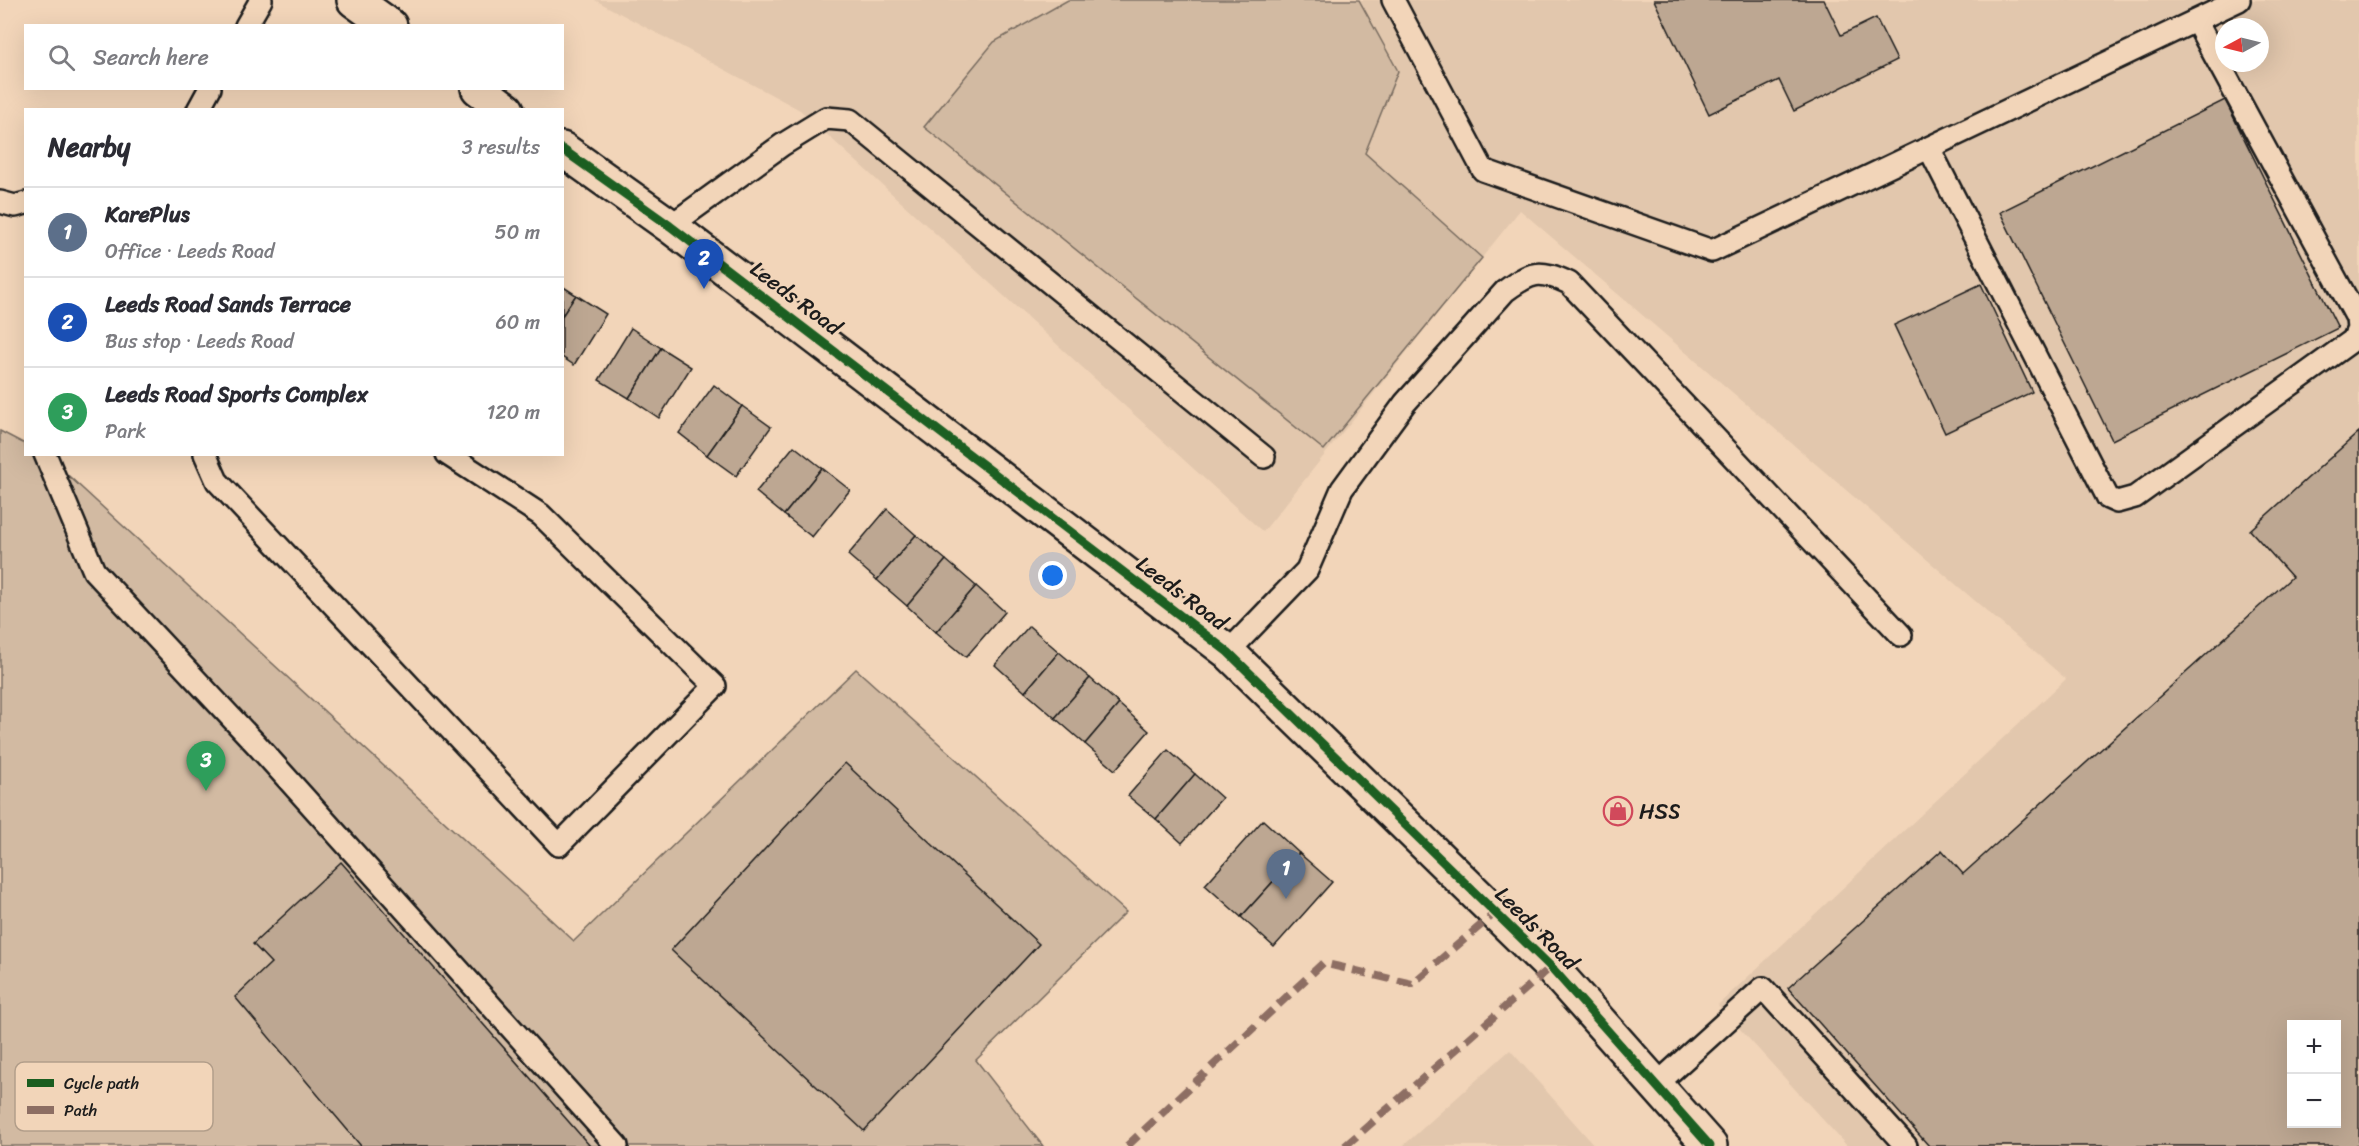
<!DOCTYPE html>
<html lang="en">
<head>
<meta charset="utf-8">
<style>
	:root { --surface:#fff; --page:#f2f2f3; --text:#2b2b33; --muted:#7c7c81; --line:#e1e1e2; --accent:#d1495b }
	body { margin:0; font-family:Sriracha,sans-serif; background:var(--page); color:var(--text) }
	.controls { position:absolute; right:18px; bottom:18px; display:grid; overflow:hidden; border-radius:0px; box-shadow:0 6px 24px #0002 }
	.controls button { width:54px; height:54px; display:grid; place-items:center; padding:0; border:0; border-bottom:2px solid var(--line); background:var(--surface); color:var(--text); font:30px sans-serif }
	.compass { position:absolute; left:2215px; top:18px; width:54px; height:54px; border-radius:50%; background:var(--surface); box-shadow:0 6px 24px #0002; rotate:263deg }
	.you { position:absolute; left:1053px; top:576px; width:21px; height:21px; margin:-15px; border:4px solid #fff; border-radius:50%; background:#1a73e8; box-shadow:0 0 0 9px #1a73e833 }
	.badge { display:grid; place-items:center; width:39px; height:39px; border-radius:50%; background:var(--accent); color:#fff; font-size:20px; font-weight:700 }
	.pin { position:absolute; translate:-50% -50px; filter:drop-shadow(0 2px 3px #0008) }
	.pin::after { content:''; position:absolute; top:32px; width:21px; height:18px; background:inherit; clip-path:polygon(0 0,100% 0,50% 100%) }
	.list { margin:0; padding:0; list-style:none }
	h2 { display:flex; justify-content:space-between; align-items:center; height:78px; margin:0; padding:0 24px; font-size:26px }
	h2 small { font-size:20px; font-weight:400; color:var(--muted) }
	.list li { display:grid; grid-template-columns:39px 1fr auto; gap:18px; align-items:center; box-sizing:border-box; height:90px; padding:0 24px; border-top:2px solid var(--line) }
	.list b { display:block; font-size:22px; white-space:nowrap }
	.list p { margin:0; font-size:20px; white-space:nowrap; color:var(--muted) }
	.list em { font-size:20px; font-style:normal; color:var(--muted) }
	.icon { flex:none; width:33px; height:33px; fill:none; stroke:currentColor; stroke-width:2; stroke-linecap:round; stroke-linejoin:round }
	.map { position:relative; flex:none; width:2359px; height:1146px; overflow:hidden }
	.search { position:absolute; background:var(--surface); box-shadow:0 6px 24px #0002; left:24px; top:24px; width:540px; height:66px; display:flex; align-items:center; gap:15px; box-sizing:border-box; padding:0 21px; border-radius:0px; color:var(--muted); font-size:22px }
	.panel { position:absolute; background:var(--surface); box-shadow:0 6px 24px #0002; left:24px; top:108px; width:540px; height:348px; border-radius:0px }
	.map>svg:first-child { display:block }
	.built { fill:#e2c7ad; fill-rule:evenodd }
	.green { fill:#d2baa2; stroke:#776b5f; stroke-width:1.5 }
	.building { fill:#bda792; stroke:#1c1c1c; stroke-width:1.5; fill-rule:evenodd }
	.lines { fill:none; stroke-linecap:round; stroke-linejoin:round }
	.lane-casing { stroke:#1c1c1c; stroke-width:26 }
	.primary-casing { stroke:#1c1c1c; stroke-width:38 }
	.lane { stroke:#f2d5b9; stroke-width:21 }
	.primary { stroke:#f2d5b9; stroke-width:33 }
	.quiet { stroke:#8d6e63; stroke-width:8; stroke-dasharray:15 8; stroke-linecap:butt }
	.cycleway-casing { stroke:#f2d5b9; stroke-width:13 }
	.cycleway { stroke:#1b5e20; stroke-width:9 }
	.labels { text-anchor:middle; dominant-baseline:central; stroke-width:6; stroke-linejoin:round; paint-order:stroke }
	.street-label { font-size:22px; fill:#1c1c1c; stroke:#f2d5b9 }
	.poi-label { font-size:22px; fill:#1c1c1c; stroke:#f2d5b9; text-anchor:start }
	.key { fill:#f2d5b9; stroke:#b29e8a; stroke-width:1.5 }
	.key-label { font-size:16px; fill:#1c1c1c }
</style>
</head>
<body>
<div class="map">
<svg width="2359" height="1146" viewBox="0 0 2359 1146">
	<rect width="100%" height="100%" fill="#f2d5b9"/>
	<filter id="ink" filterUnits="userSpaceOnUse"><feTurbulence type="fractalNoise" baseFrequency=".0167" numOctaves="2"/><feDisplacementMap in="SourceGraphic" scale="12" xChannelSelector="R" yChannelSelector="G"/><feConvolveMatrix kernelMatrix="1 2 1 2 8 2 1 2 1" color-interpolation-filters="sRGB"/></filter>
	<g filter="url(#ink)">
		<g class="built">
			<path d="M595,0H2359V1146H1847L1718,1005L2066,679L1520,210L1263,532L800,110ZM2224,27H2260V63H2224ZM2292,1024H2336V1124H2292Z"/>
			<path d="M1510,1050L1595,1146H1403Z"/>
		</g>
		<g class="green">
			<path d="M1068,0H1359L1398,71L1365,153L1482,258L1324,450L924,127L994,42Z"/>
			<path d="M0,431L25,444L26,454L46,455L574,941L856,669L1126,912L976,1060L1043,1146H0Z"/>
		</g>
		<g class="building">
			<path d="M1654,0H1824L1841,35L1876,18L1897,60L1794,111L1779,80L1709,114Z"/>
			<path d="M2225,100L2338,328L2112,440L2000,212Z"/>
			<path d="M1981,284L2032,392L1945,433L1894,325Z"/>
			<path d="M562,286L576,295L562,316Z"/>
			<path d="M576,295L606,314L574,365L562,357V316Z"/>
			<path d="M631,328L661,348L629,398L599,380Z"/>
			<path d="M661,348L691,367L659,418L629,398Z"/>
			<path d="M714,385L742,406L707,455L679,433Z"/>
			<path d="M742,406L771,427L736,476L707,455Z"/>
			<path d="M2359,432V1146H1929L1788,988L1942,850L1963,874L2292,577L2250,530ZM2292,1024H2336V1124H2292Z"/>
			<path d="M794,446L822,468L784,515L756,492Z"/>
			<path d="M822,468L850,490L812,537L784,515Z"/>
			<path d="M887,509L916,535L877,580L848,555Z"/>
			<path d="M916,535L946,560L907,606L877,580Z"/>
			<path d="M946,560L976,586L936,632L907,606Z"/>
			<path d="M976,586L1005,612L966,657L936,632Z"/>
			<path d="M1029,626L1059,652L1025,692L995,665Z"/>
			<path d="M1059,652L1090,678L1055,718L1025,692Z"/>
			<path d="M1090,678L1119,704L1085,744L1055,718Z"/>
			<path d="M1119,704L1149,731L1115,770L1085,744Z"/>
			<path d="M1168,750L1195,774L1156,819L1128,796Z"/>
			<path d="M845,763L1039,944L864,1131L671,950Z"/>
			<path d="M1195,774L1222,798L1182,843L1156,819Z"/>
			<path d="M1263,820L1299,853L1241,917L1205,885Z"/>
			<path d="M1299,853L1332,882L1274,947L1241,917Z"/>
			<path d="M341,862L590,1146H361L235,997L271,963L253,944Z"/>
		</g>
		<g class="lines">
			<g class="lane-casing">
				<g id="lane">
					<path d="M1393,0L1483,170L1712,251L2239,0"/>
					<path d="M246,26L261,0"/>
					<path d="M198,110L210,88"/>
					<path d="M1929,148L2108,498L2117,502L2135,497L2353,340L2358,329L2357,318L2196,21"/>
					<path d="M0,202L15,206L26,203"/>
					<path d="M670,226L782,145L826,118L850,120L1264,457"/>
					<path d="M45,454L94,571L257,745L617,1146"/>
					<path d="M205,454L217,481L559,845L715,686L541,515L447,454"/>
					<path d="M1228,652L1307,570L1342,489L1405,403L1505,291C1531,272 1539,269 1569,283L1901,635"/>
					<path d="M1656,1085L1763,988L1906,1146"/>
				</g>
			</g>
			<g class="primary-casing">
				<g id="primary">
					<path d="M354,0L390,26"/>
					<path d="M478,88L507,110"/>
					<path d="M562,149L670,226L1228,652L1551,967L1710,1146"/>
				</g>
			</g>
			<use href="#lane" class="lane"/>
			<use href="#primary" class="primary"/>
			<g class="quiet">
				<path d="M1127,1146L1323,963L1412,984L1495,913"/>
				<path d="M1345,1146L1551,967"/>
			</g>
			<g class="cycleway-casing">
				<path id="cycleway" d="M562,149L670,226L1228,652L1551,967L1710,1146"/>
			</g>
			<use href="#cycleway" class="cycleway"/>
		</g>
	</g>
	<defs>
		<g id="shop-ring" transform="scale(1.5)"><circle r="9.5" fill="#f2d5b9" stroke="#d1495b" stroke-width="1.5"/><path d="M-5-2.5h2.3a2.7 3.5 0 0 1 5.4 0H5L5.5 6h-11ZM-1.5-2.5h3a1.5 2.3 0 0 0-3 0Z" fill="#d1495b"/></g>
	</defs>
	<g fill-rule="evenodd">
		<use href="#shop-ring" x="1618" y="811"/>
	</g>
	<g class="labels">
		<g class="street-label">
			<text transform="translate(796 298) rotate(37)">Leeds Road</text>
			<text transform="translate(1182 593) rotate(37)">Leeds Road</text>
			<text transform="translate(1537 928) rotate(45)">Leeds Road</text>
		</g>
		<g class="poi-label">
			<text x="1639" y="811">HSS</text>
		</g>
	</g>
	<rect x="15" y="1062" width="198" height="69" rx="9" class="key"/>
	<rect x="27" y="1079" width="27" height="8" fill="#1b5e20"/>
	<rect x="27" y="1106" width="27" height="8" fill="#8d6e63"/>
	<g class="key-label">
		<text x="64" y="1089">Cycle path</text>
		<text x="64" y="1116">Path</text>
	</g>
</svg>
<div class="controls">
<button>+</button>
<button>−</button>
</div>
<svg class="compass" viewBox="-18 -18 36 36"><path d="M0-13l5 13h-10z" fill="#e53935"/><path d="M0 13l5-13h-10z" fill="#7c7c81"/></svg>
<div class="you"></div>
<div class="pin badge" style="left:1286px;top:899px;background:#5c6f8a">1</div>
<div class="pin badge" style="left:704px;top:289px;background:#1a4fb4">2</div>
<div class="pin badge" style="left:206px;top:791px;background:#2e9e5b">3</div>
<div class="search"><svg class="icon" aria-label="search" viewBox="0 0 24 24"><circle cx="10" cy="10" r="6"/><path d="M15 15l6 6"/></svg>Search here</div>
<section class="panel">
<h2>Nearby<small>3 results</small></h2>
<ul class="list">
<li><span class="badge" style="background:#5c6f8a">1</span><div><b>KarePlus</b><p>Office · Leeds Road</p></div><em>50 m</em></li>
<li><span class="badge" style="background:#1a4fb4">2</span><div><b>Leeds Road Sands Terrace</b><p>Bus stop · Leeds Road</p></div><em>60 m</em></li>
<li><span class="badge" style="background:#2e9e5b">3</span><div><b>Leeds Road Sports Complex</b><p>Park</p></div><em>120 m</em></li>
</ul>
</section>
</div>
</body>
</html>
